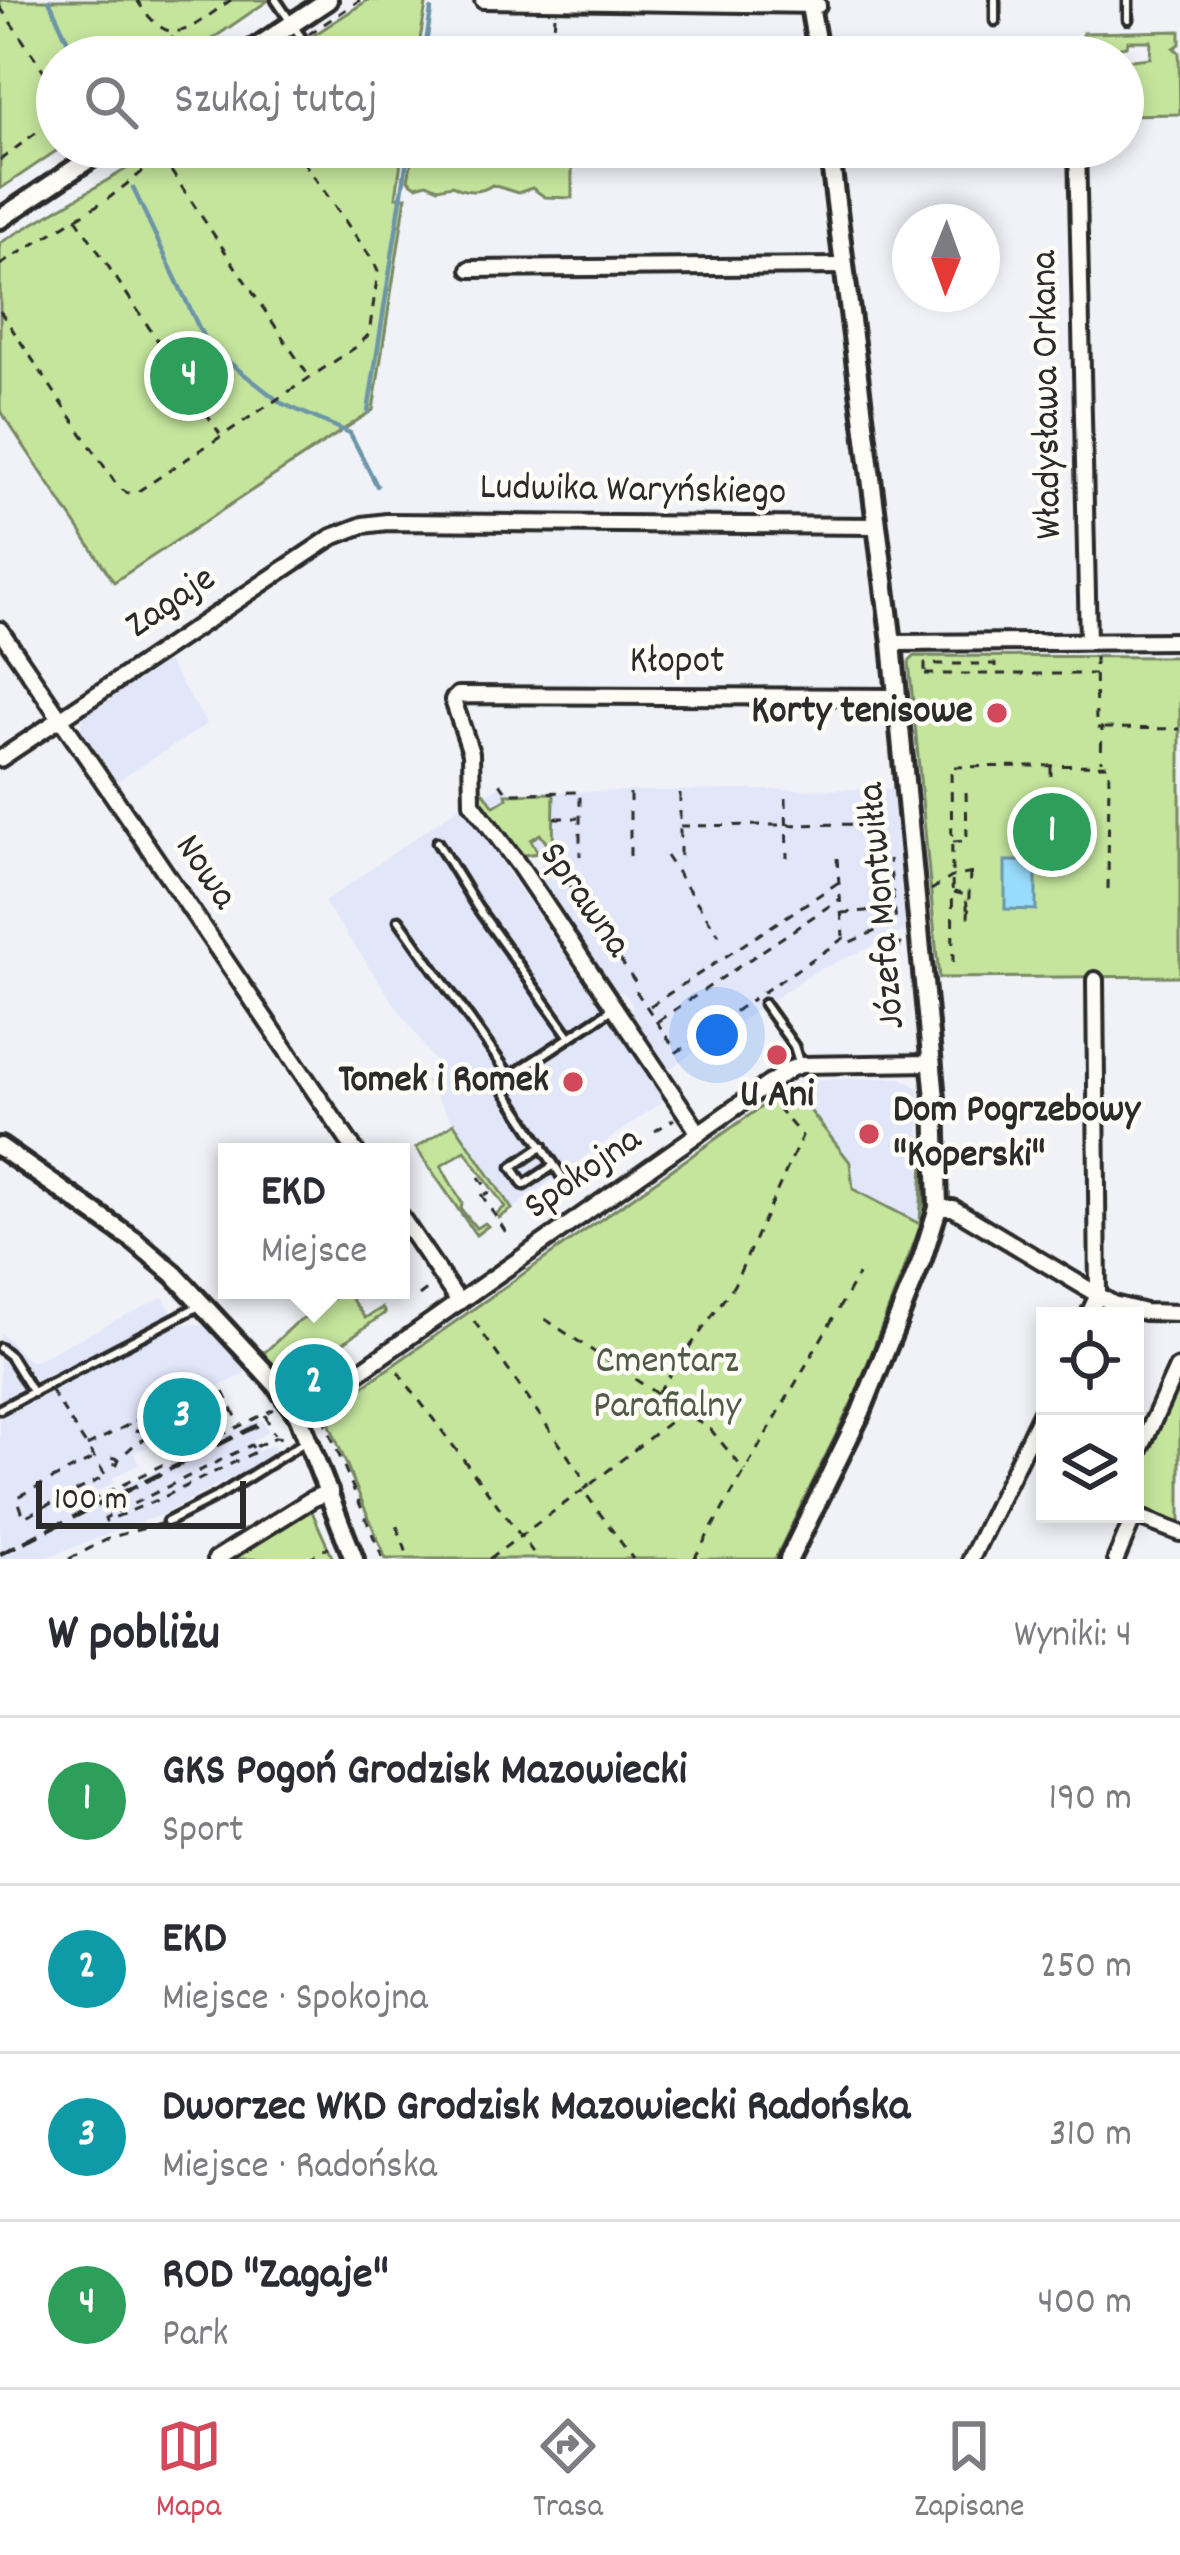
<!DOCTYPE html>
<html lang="pl">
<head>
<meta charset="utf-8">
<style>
	:root { --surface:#fff; --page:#f2f2f3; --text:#2b2b33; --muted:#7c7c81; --line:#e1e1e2; --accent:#d1495b }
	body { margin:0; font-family:Dekko,sans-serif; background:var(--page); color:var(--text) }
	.controls { position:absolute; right:36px; bottom:36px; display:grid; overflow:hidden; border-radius:0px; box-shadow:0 6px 18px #0003 }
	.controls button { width:108px; height:108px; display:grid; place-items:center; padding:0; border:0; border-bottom:3px solid var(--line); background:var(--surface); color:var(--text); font:60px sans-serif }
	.compass { position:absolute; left:892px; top:204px; width:108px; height:108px; border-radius:50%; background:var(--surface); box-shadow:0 6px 18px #0003; rotate:181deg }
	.scale { position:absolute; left:36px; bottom:30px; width:210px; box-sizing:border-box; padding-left:12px; border:6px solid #2b2b2b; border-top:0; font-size:33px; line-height:42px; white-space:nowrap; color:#2b2b2b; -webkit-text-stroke:9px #fdfcf7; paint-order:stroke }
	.you { position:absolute; left:717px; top:1035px; width:42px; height:42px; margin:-30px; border:9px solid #fff; border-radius:50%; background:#1a73e8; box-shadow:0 0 0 18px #1a73e833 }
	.badge { display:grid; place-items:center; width:78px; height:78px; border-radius:50%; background:var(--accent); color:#fff; font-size:39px; font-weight:700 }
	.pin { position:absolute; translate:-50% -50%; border:6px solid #fff; box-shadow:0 3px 12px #0006 }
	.popup { position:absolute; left:218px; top:1143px; width:192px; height:156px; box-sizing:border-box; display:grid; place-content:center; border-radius:0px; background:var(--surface); filter:drop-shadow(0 3px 9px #0005); font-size:39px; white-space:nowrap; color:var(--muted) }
	.popup b { font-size:45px; color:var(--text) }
	.popup::after { content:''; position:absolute; left:50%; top:100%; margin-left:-24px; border:24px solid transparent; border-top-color:var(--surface) }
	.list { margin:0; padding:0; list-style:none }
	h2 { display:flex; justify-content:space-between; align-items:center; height:156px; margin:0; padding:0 48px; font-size:51px }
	h2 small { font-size:39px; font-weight:400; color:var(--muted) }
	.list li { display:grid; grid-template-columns:78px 1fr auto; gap:36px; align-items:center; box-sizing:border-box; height:168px; padding:0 48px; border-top:3px solid var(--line) }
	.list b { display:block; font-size:45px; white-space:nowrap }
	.list p { margin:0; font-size:39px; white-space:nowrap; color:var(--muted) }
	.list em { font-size:39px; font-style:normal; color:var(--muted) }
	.icon { flex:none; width:66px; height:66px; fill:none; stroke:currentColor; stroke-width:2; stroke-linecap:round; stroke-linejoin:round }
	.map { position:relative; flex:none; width:1180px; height:1559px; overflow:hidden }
	.search { position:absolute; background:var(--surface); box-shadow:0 6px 18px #0003; left:36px; right:36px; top:36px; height:132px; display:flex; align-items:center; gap:30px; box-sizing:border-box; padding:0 42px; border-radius:66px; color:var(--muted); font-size:45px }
	.sheet { height:828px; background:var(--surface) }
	nav { display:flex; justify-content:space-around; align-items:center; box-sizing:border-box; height:168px; border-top:3px solid var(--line); background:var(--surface); font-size:33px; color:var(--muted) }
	nav a { display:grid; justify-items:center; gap:6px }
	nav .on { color:var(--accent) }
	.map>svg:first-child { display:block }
	.built { fill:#e1e6f9 }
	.green { fill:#c5e59d; stroke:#788864; stroke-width:3 }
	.water { fill:#98dcfb; stroke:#6c95a8; stroke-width:3 }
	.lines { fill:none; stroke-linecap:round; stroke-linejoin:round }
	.stream { stroke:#6c95a8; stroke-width:4.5 }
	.service-casing { stroke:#2b2b2b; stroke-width:15 }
	.minor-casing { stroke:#2b2b2b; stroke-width:22 }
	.tertiary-casing { stroke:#2b2b2b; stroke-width:26 }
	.path { stroke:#2b2b2b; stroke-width:3; stroke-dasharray:9 9; stroke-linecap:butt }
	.service { stroke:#fdfcf7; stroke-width:6 }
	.minor { stroke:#fdfcf7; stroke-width:14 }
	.tertiary { stroke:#fdfcf7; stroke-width:16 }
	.rail { stroke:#2b2b2b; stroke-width:4.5; stroke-dasharray:18 9; stroke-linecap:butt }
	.poi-dot { fill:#d1495b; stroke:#fdfcf7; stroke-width:4.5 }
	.labels { text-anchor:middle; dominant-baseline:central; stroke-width:9; stroke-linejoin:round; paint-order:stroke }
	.street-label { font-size:39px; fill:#2b2b2b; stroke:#fdfcf7 }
	.poi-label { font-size:39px; font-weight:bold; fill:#2b2b2b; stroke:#fdfcf7; text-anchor:end }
	.park-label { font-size:39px; fill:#525a48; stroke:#fdfcf7 }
</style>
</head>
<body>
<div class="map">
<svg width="1180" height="1559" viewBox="0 0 1180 1559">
	<rect width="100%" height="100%" fill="#f0f2f8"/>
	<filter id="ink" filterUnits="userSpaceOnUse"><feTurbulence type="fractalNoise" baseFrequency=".00833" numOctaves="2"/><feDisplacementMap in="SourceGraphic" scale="24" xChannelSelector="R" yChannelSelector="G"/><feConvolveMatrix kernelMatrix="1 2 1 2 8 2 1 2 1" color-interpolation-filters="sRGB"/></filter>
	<g filter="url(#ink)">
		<g class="built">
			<path d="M167,661L207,724L118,781L81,729L84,716Z"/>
			<path d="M504,783L510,792L892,789L906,931L814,972L669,1069L631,1013L632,1004L625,994L615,991L536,876L541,865L538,853L520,852L482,797Z"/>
			<path d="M462,805L664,1100L512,1209L425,1081L440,1069L324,902Z"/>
			<path d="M901,1078L919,1088L921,1224L851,1188L787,1089L800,1080Z"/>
			<path d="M163,1297L179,1324L205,1325L245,1369L244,1374L152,1419L162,1440L134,1453L139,1464L112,1478L114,1483L66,1507L70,1514L257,1420L263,1421L268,1431L253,1441L258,1452L269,1446H274L277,1453L163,1514L42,1559H0V1332L29,1361H34Z"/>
		</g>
		<g class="green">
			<path d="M0,0H269L186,57H57V147H62L0,189Z"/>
			<path d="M368,0H422L426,5L417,57H280Z"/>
			<path d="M1180,31V44L1174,48L1179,52L1180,114L1123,115V61L1150,58L1151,41H1128L1127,46L1120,47L1116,57H1083V33Z"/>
			<path d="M153,147H403L396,197H406L373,410L114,582L0,410V243L128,168Z"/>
			<path d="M414,147H572V198L545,197L532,188L518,193L492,185C480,194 464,192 452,185L438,188L427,183L416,186L408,180Z"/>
			<path d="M915,656L1180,657V976L939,978L909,662Z"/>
			<path d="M484,792L494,806L507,798L506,794L554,793L553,852L540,834L531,840L538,853L518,856L479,801L477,797Z"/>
			<path d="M791,1086L850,1162L853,1189L920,1224L924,1139V1217L854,1398L775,1559H386L325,1413Z"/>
			<path d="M454,1123L512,1209L499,1218L496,1214L505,1207L465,1151L441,1166L462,1203L461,1209L476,1228L485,1223L488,1226L476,1235L416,1148Z"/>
			<path d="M345,1290L365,1318L382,1308L385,1313L312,1365L323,1382L319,1385L314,1380L310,1383L314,1389L302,1395L295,1391L314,1378L307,1366L287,1379L261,1351L265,1352L295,1324Z"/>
			<path d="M1180,1392V1528L1134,1514L1135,1468L1169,1394Z"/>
			<path d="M310,1507L333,1559H225Z"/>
		</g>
		<path class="water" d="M1005,861H1036V910L1005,909Z"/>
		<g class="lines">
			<g class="stream">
				<path d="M49,0L75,57"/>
				<path d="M424,57L431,10"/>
				<path d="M121,160L125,168"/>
				<path d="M133,188L207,345L281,403L350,433L377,486"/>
				<path d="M368,412L409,147"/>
			</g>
			<g class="service-casing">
				<g id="service">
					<path d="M276,0L303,40"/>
					<path d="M995,0V21"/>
					<path d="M1128,0V19"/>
					<path d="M437,842L477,907L570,1037"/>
					<path d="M399,920L510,1076"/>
					<path d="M764,1004L794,1046L799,1062"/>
					<path d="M543,1146L512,1167L524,1185L553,1166"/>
					<path d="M570,1189L500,1083L611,1010"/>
					<path d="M0,1348L10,1356L33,1393"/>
					<path d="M0,1409L199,1306"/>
					<path d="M167,1522L218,1496L306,1441"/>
				</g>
			</g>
			<g class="minor-casing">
				<g id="minor">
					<path d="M483,0L818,5"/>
					<path d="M1077,147L1088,641"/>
					<path d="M470,269L845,266"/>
					<path d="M0,630L356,1152"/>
					<path d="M892,643L1180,641"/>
					<path d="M0,759L332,537L363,525L387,522L877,526"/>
					<path d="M699,1133L520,867L472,803L471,753L453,700L458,695L897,697"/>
					<path d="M938,1208H953L1113,1304L1145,1312L1180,1313"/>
					<path d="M401,1217L459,1302"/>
					<path d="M1088,1316L1098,1295L1095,980"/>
					<path d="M298,1415L790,1069L801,1065L932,1063"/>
					<path d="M1135,1461L1177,1368"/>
					<path d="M1130,1514L1180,1533"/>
					<path d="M216,1559L312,1499L330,1491"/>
					<path d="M971,1559L1045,1405"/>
					<path d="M1116,1559L1134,1516"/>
				</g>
			</g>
			<g class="tertiary-casing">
				<g id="tertiary">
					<path d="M809,0L819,57"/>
					<path d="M242,57L328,0"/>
					<path d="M0,219L107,147"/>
					<path d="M0,1147L135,1241L174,1274L275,1383L298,1415L354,1559"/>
					<path d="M789,1559L861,1412L922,1259L938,1208L935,1099L892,643L829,147"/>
				</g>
			</g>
			<g class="path">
				<path d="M137,0C171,54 189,28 231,0"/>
				<path d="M0,7L57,90"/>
				<path d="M555,16L554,30L565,41L566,50"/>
				<path d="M309,34L360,0"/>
				<path d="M168,57L167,45L173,37"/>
				<path d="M301,57L306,48"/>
				<path d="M376,57L400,41"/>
				<path d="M161,156L308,375"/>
				<path d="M0,160L57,117"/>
				<path d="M76,218L220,434"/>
				<path d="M0,265L109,198L174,147"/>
				<path d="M0,311L118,487L127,493L137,492L359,345L369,334L378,272L374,262L293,147"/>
				<path d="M1095,657L1096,728H1102L1101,761"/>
				<path d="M925,672V664H995V672"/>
				<path d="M925,674H1095"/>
				<path d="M1104,728L1180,729"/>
				<path d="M1051,767V781"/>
				<path d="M500,783L507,793L580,792V856"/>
				<path d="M680,793V857"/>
				<path d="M786,798L787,858"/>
				<path d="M555,818H578"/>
				<path d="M680,826L865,824"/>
				<path d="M953,842L967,841L966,790"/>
				<path d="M549,855L640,989"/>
				<path d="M630,856V793"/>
				<path d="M666,856L719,935"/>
				<path d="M837,858L843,936"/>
				<path d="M931,890L952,877L973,873"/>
				<path d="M954,892L966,895L968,918L970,873"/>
				<path d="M842,913L892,909"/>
				<path d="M897,951L904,938"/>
				<path d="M953,962L951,767L1109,765L1108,896"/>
				<path d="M636,991L677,1052L754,998"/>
				<path d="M762,993L844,938L848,943L896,922L889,859"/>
				<path d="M650,1006L839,882"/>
				<path d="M658,1021L841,898"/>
				<path d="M655,1131L674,1119"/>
				<path d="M479,1177L489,1192L484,1195"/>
				<path d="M481,1194L507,1234"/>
				<path d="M419,1296L432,1286"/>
				<path d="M545,1319L711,1430L745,1471"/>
				<path d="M474,1321L589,1486L583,1490L633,1559"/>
				<path d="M398,1372L538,1559"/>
				<path d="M51,1391L106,1476L24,1517L17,1497L94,1458"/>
				<path d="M224,1392L239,1423"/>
				<path d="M658,1392L734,1285L802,1136L769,1098"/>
				<path d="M265,1415L274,1434"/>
				<path d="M323,1417L383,1559"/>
				<path d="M209,1439L204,1428L232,1410"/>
				<path d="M87,1446L149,1414"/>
				<path d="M253,1448L251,1445L105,1518L106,1521L162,1498L255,1452L253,1448L276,1437L287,1439"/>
				<path d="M119,1459L117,1464L111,1463V1457L119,1459L135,1444L149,1437L147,1431L133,1430L128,1424"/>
				<path d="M591,1484L682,1412"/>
				<path d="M64,1499L70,1511L274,1409"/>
				<path d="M397,1526L409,1559"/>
				<path d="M69,1559L112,1537L160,1524"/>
				<path d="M308,1559L329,1547"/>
				<path d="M489,1559L583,1490"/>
				<path d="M694,1559L858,1275"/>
			</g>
			<use href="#service" class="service"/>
			<use href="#minor" class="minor"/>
			<use href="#tertiary" class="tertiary"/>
			<path class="rail" d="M0,1554L258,1425"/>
		</g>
	</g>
	<g class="poi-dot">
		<circle cx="997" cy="713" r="12"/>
		<circle cx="777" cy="1055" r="12"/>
		<circle cx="573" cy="1082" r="12"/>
		<circle cx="869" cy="1134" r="12"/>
	</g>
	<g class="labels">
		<g class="street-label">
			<text transform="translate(1049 395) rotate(-91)">Władysława Orkana</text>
			<text transform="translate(633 492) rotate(1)">Ludwika Waryńskiego</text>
			<text transform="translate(172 604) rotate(-34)">Zagaje</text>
			<text x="677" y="663">Kłopot</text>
			<text transform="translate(204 873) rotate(56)">Nowa</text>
			<text transform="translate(583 901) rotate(55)">Sprawna</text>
			<text transform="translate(884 906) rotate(-95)">Józefa Montwiłła</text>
			<text transform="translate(584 1175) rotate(-35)">Spokojna</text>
		</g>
		<g class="poi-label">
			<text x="973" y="713">Korty tenisowe</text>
			<text x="549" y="1082">Tomek i Romek</text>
			<text x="777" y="1097" text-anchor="middle">U Ani</text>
			<text x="893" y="1112" text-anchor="start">Dom Pogrzebowy<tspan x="893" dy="45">"Koperski"</tspan></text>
		</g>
		<g class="park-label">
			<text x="667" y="1363">Cmentarz<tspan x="667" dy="45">Parafialny</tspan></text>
		</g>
	</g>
</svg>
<div class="controls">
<button><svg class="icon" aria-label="locate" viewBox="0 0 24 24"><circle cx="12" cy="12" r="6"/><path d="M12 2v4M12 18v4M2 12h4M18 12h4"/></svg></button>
<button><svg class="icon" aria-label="layers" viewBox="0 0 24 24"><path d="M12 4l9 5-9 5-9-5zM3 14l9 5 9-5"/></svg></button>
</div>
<svg class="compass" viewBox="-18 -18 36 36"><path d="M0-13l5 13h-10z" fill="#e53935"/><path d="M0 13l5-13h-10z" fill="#7c7c81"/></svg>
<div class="scale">100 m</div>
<div class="you"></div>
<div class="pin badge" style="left:1052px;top:832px;background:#2e9e5b">1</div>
<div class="pin badge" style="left:314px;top:1383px;background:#0f9aa8">2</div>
<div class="popup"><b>EKD</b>Miejsce</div>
<div class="pin badge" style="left:182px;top:1417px;background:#0f9aa8">3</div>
<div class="pin badge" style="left:189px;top:376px;background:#2e9e5b">4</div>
<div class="search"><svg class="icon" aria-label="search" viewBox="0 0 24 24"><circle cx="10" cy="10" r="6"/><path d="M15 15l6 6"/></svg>Szukaj tutaj</div>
</div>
<section class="sheet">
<h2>W pobliżu<small>Wyniki: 4</small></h2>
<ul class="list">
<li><span class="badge" style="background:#2e9e5b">1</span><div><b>GKS Pogoń Grodzisk Mazowiecki</b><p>Sport</p></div><em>190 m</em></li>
<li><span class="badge" style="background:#0f9aa8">2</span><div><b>EKD</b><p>Miejsce · Spokojna</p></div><em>250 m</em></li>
<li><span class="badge" style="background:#0f9aa8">3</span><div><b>Dworzec WKD Grodzisk Mazowiecki Radońska</b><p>Miejsce · Radońska</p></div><em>310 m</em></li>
<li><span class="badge" style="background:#2e9e5b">4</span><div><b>ROD &quot;Zagaje&quot;</b><p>Park</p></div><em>400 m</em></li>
</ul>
</section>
<nav>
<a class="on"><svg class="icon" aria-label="map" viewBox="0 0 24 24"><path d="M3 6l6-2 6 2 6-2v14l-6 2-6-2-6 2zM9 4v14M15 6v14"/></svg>Mapa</a>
<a><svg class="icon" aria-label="directions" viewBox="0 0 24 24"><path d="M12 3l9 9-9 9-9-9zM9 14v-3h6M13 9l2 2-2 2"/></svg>Trasa</a>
<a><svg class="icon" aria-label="saved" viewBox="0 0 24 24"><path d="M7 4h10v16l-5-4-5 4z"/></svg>Zapisane</a>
</nav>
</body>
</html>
